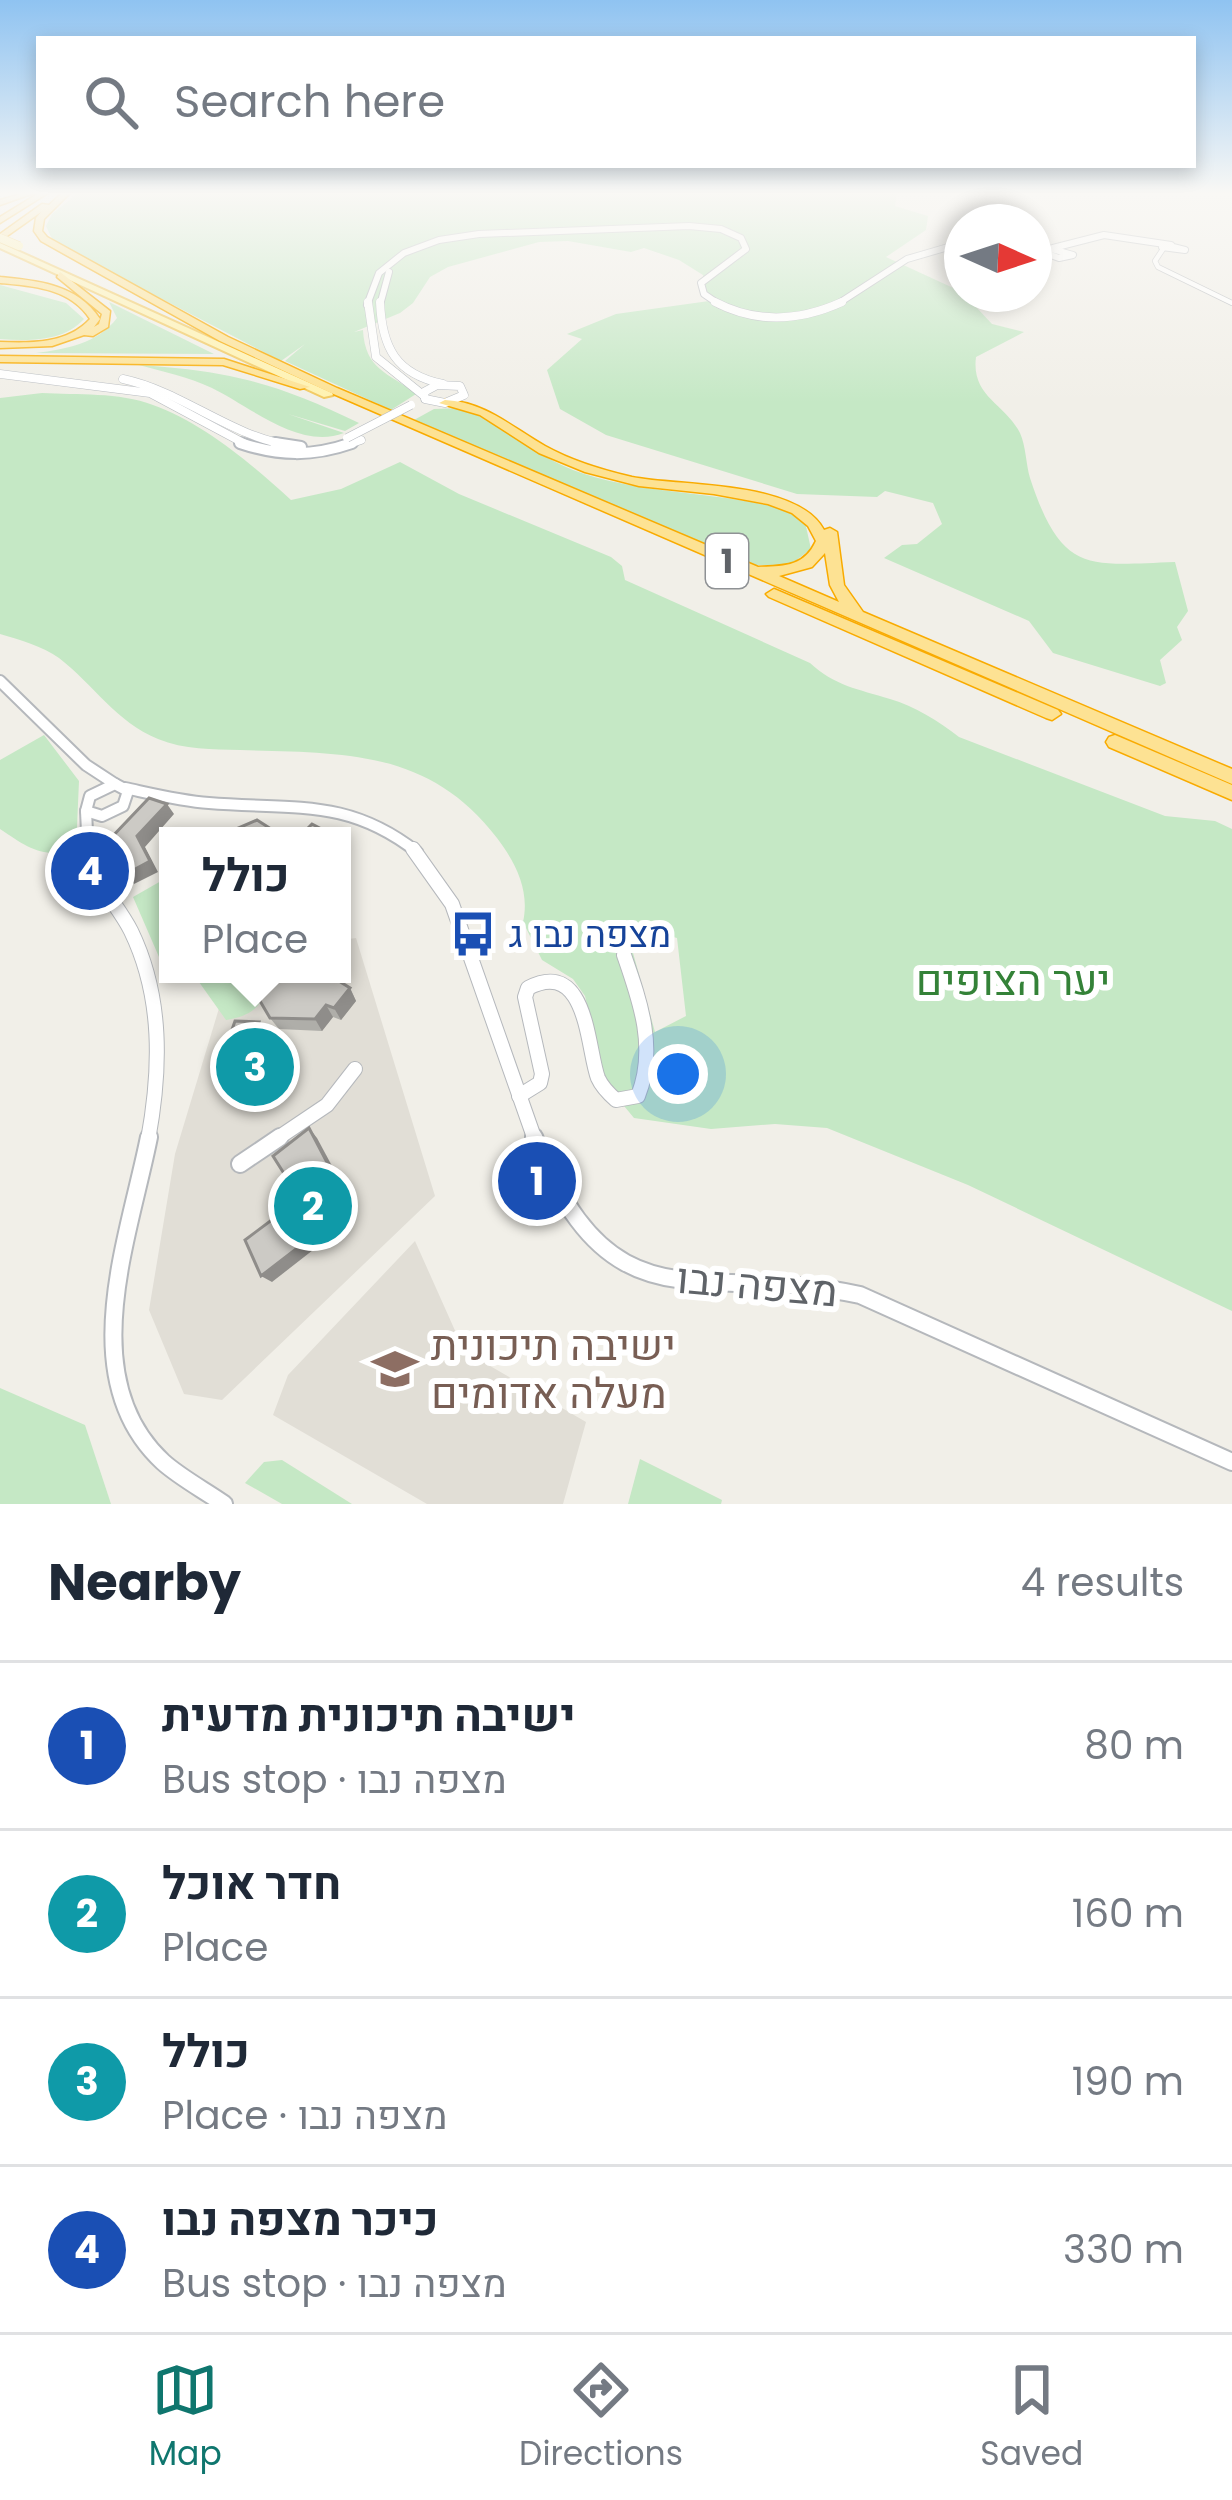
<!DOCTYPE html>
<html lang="en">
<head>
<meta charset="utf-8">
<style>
	:root { --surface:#fff; --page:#f6f6f7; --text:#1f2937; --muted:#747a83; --line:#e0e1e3; --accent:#0f766e }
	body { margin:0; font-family:Poppins,Heebo,sans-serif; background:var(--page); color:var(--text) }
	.compass { position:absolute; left:944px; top:204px; width:108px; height:108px; border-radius:50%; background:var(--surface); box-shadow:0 6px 18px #0003; rotate:93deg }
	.you { position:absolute; left:678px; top:1074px; width:42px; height:42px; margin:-30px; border:9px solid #fff; border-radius:50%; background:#1a73e8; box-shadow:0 0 0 18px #1a73e833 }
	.badge { display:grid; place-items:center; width:78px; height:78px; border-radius:50%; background:var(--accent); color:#fff; font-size:39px; font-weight:700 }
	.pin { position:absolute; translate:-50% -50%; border:6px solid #fff; box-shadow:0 3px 12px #0006 }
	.popup { position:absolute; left:159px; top:827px; width:192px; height:156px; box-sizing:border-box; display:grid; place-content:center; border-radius:0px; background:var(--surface); filter:drop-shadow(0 3px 9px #0005); font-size:39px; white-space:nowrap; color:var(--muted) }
	.popup b { font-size:45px; color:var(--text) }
	.popup::after { content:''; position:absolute; left:50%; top:100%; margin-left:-24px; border:24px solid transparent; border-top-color:var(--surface) }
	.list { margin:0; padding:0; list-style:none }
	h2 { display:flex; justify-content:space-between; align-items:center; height:156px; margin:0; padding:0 48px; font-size:51px }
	h2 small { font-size:39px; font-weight:400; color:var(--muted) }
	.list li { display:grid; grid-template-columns:78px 1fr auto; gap:36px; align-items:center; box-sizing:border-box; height:168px; padding:0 48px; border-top:3px solid var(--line) }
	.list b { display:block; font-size:45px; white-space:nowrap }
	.list p { margin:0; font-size:39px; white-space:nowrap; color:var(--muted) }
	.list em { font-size:39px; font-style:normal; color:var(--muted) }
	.icon { flex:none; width:66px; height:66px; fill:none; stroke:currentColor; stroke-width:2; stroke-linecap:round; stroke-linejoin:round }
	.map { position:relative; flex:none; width:1232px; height:1504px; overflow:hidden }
	.search { position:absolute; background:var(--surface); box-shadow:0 6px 18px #0003; left:36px; right:36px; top:36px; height:132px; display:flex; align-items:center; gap:30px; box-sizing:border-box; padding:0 42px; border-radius:0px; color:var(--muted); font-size:45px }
	.sheet { height:828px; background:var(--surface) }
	nav { display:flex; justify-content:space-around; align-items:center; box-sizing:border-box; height:168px; border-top:3px solid var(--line); background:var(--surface); font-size:33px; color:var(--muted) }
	nav a { display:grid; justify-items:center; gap:6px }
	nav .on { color:var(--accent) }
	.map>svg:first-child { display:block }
	.education { fill:#e1ded6 }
	.green { fill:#c5e8c5; fill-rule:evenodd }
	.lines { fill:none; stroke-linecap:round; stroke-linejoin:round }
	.street-far3-casing { stroke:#b5b8bc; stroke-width:6 }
	.street-far2-casing { stroke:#b5b8bc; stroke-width:14 }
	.street-far1-casing { stroke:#b5b8bc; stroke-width:16 }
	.street-casing { stroke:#b5b8bc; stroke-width:20 }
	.secondary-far2-casing { stroke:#b6babf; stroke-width:8 }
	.secondary-far1-casing { stroke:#b6babf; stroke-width:9 }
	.secondary-casing { stroke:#b6babf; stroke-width:14 }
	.primary-casing { stroke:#f2c960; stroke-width:4 }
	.highway-casing { stroke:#f9ab00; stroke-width:3 }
	.street-far3 { stroke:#fff; stroke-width:4.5 }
	.street-far2 { stroke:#fff; stroke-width:10 }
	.street-far1 { stroke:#fff; stroke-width:14 }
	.street { stroke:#fff; stroke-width:16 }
	.secondary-far2 { stroke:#fff; stroke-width:6 }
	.secondary-far1 { stroke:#fff; stroke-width:8 }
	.secondary { stroke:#fff; stroke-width:10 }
	.primary { fill:#fff2af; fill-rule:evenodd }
	.highway { fill:#fde293; fill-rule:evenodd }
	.secondary-bridge-casing { stroke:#b6babf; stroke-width:9; stroke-linecap:butt }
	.primary-bridge-casing { stroke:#f2c960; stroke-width:9; stroke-linecap:butt }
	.secondary-bridge { stroke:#fff; stroke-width:8 }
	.primary-bridge { stroke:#fff2af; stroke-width:8 }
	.wall { fill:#afaea9 }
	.shaded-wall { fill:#8f8d8a }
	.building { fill:#cccac5; stroke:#8f8d8a; stroke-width:3 }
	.labels { text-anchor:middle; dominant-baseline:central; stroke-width:12; stroke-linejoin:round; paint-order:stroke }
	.shield { fill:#fff; stroke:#8f9295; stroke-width:3 }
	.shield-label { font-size:33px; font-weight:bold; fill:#5f6368 }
	.transit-label { font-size:36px; fill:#164399; stroke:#fff; text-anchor:start }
	.near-park-label { font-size:42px; fill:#348238; stroke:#fff }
	.near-street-label { font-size:42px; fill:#5f6368; stroke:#fff }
	.near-education-label { font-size:42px; fill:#785e54; stroke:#fff; text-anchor:start }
</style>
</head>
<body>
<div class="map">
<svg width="1232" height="1504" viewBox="0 0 1232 1504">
	<rect width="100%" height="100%" fill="#f1efe8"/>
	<g class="education">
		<path d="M356,938L435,1196L222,1400L184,1394L149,1310L175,1154L223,995L263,974H342V940Z"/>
		<path d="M415,1241L457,1335L485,1363L586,1422L563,1504H427L273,1415L288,1375Z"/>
	</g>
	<g class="green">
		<path d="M78,193H897L895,206L928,216L926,230L886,257L962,292L992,324L1024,332L976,357C971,397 1005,403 1020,433C1026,446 1026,465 1030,478C1062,575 1088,565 1175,562L1188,611L1177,627L1182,640L1160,660L1166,683L1160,686L1053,653L1029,621L884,558L902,545L917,544L942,524L933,503L885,491L877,497L797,494L606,435L560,409L547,370L582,339L567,334L616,314L709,301L703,275L679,260L644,248L631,252L568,241L539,242L448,267L430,277L413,303L400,313L354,332L363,330C365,370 388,372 416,394L391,410L285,361L305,344L281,361L66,249L52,239L46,226L52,214Z"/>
		<path d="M0,285L66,303L84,319C63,342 29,341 0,339Z"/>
		<path d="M109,302L214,354L36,353C66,349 97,344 117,318Z"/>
		<path d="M139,365C230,371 276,383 359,423L345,431L288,414L344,433C299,450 251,407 212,388C189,377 164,372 139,365Z"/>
		<path d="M42,393C77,395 119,392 153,405C202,422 253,465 291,500L341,489L400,462L459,494L611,557L622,566L625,580L810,663C835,686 858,689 890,699C915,706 938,721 959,737L1165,816L1215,821L1232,829V1311L968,1185L827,1128L775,1124L711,1129L634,1118L605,1083L585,996L573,979L542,960L523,922C530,891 516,863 497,838C429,749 343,753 240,750C213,749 184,750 158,739C116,722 94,685 59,658C42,646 20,640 0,634V398ZM643,929L677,938L686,1016L655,1032L630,942Z"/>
		<path d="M459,408C500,421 532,454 573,470C640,495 715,491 784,509L805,522L811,549L790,565H751L414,420L434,409Z"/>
		<path d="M44,735L79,781L76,850C42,859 27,847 0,829V760Z"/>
		<path d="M168,877V974H255L265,988C261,1010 248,1016 226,1020L199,982L169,980L133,897Z"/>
		<path d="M0,1388L85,1425L111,1504H0Z"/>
		<path d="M640,1459L722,1500L721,1504H628Z"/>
		<path d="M282,1460L352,1504H282L245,1483L264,1462Z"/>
	</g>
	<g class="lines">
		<g class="street-far3-casing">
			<path id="street-far3" d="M1163,249L1155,261L1158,267L1232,303"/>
		</g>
		<g class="street-far2-casing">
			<g id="street-far2">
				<path d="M0,681L86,765L115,784"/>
				<path d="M115,784L128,791L123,806L102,816L86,811L90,796Z"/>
				<path d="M125,788C153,794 181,801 209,803C292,810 347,797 417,852"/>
				<path d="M86,811L88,852"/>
			</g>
		</g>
		<g class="street-far1-casing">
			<g id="street-far1">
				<path d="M88,849C91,880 117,903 131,931C163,997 161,1069 148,1140"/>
				<path d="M413,849L452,904L535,1140"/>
				<path d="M519,1096L540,1083L542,1074L525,997L528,988C588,957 587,1049 598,1078C602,1087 608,1093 616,1100L638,1096C657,1048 640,1001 624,955"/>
				<path d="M275,1140L327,1105L355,1069"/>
			</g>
		</g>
		<g class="street-casing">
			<g id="street">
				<path d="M149,1137C129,1238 73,1379 163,1462C181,1478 204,1490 224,1504"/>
				<path d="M534,1137C613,1336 702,1260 860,1295L1232,1462"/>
				<path d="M240,1164L280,1137"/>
			</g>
		</g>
		<g class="secondary-far2-casing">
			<g id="secondary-far2">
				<path d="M1165,245L1185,250L1162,247Z"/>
				<path d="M1048,248L1073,255L1059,258L1045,253Z"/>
				<path d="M1053,248L1104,235L1171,245"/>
				<path d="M367,305L379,273L404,253L439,240L479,234L689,226L721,229L741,238L746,249L701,283L704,294L720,305"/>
				<path d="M380,305L389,272"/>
				<path d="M836,305L907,259L962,243"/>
			</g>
		</g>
		<g class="secondary-far1-casing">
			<g id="secondary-far1">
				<path d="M368,302L376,357L423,395"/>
				<path d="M380,302C382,348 396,374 443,384"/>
				<path d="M715,302C757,324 800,321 842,302"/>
				<path d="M0,374L150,393L249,446"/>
				<path d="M123,379C184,392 232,438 294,446"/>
				<path d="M437,385L460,386L464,395L445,403L425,399L424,392Z"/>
				<path d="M343,446L361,440"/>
			</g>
		</g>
		<g class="secondary-casing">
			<g id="secondary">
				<path d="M240,443C279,456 312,457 352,443"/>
				<path d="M275,443L301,447"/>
			</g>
		</g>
		<g class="primary-casing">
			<path id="primary" d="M0,243L332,393L333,395L324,397L0,248Z"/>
		</g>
		<g class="highway-casing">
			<g id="highway">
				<path d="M24,193H34L0,205V200Z"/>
				<path d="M39,193H48L0,223V217Z"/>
				<path d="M62,193H70L44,219L42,231L47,237L228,337L337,388L758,567C784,566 804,567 816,541L808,526L792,513L768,504L714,494L639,486L585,472L539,453L480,415L439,403L445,400C486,402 511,427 545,446C572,461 602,470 632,477C683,487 797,480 824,530L830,528L837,532L844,585L863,612L1232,769V784L329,392L220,341L41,241L34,231L36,218L41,212L0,241V234L42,204L49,205ZM825,553L830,585L839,602L779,576L812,567Z"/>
				<path d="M60,272L110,311L108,327L93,336L84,335L52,346L0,348V342C32,343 67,344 90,319C70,288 33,286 0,283V277C39,281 77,284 100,319L94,327L99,324L102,314L57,277Z"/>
				<path d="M0,356L224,359L310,387L300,389L223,365L0,362Z"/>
				<path d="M774,589L1058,710L1061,714L1052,720L1046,718L769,597L766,594Z"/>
				<path d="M1115,735L1232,785V800L1109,747L1106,742L1109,737Z"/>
			</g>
		</g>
		<use href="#street-far3" class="street-far3"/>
		<use href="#street-far2" class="street-far2"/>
		<use href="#street-far1" class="street-far1"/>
		<use href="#street" class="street"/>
		<use href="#secondary-far2" class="secondary-far2"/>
		<use href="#secondary-far1" class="secondary-far1"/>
		<use href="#secondary" class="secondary"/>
		<use href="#primary" class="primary"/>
		<use href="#highway" class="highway"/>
		<g class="secondary-bridge-casing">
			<path id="secondary-bridge" d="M347,438L411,405"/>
		</g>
		<g class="primary-bridge-casing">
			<path id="primary-bridge" d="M0,238L19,246"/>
		</g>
		<use href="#secondary-bridge" class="secondary-bridge"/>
		<use href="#primary-bridge" class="primary-bridge"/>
	</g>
	<path class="wall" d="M276,974H341V983L350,988L356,1001L341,1020L333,1017L322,1031L279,1029L270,1018Z"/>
	<g class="shaded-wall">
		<path d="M167,804L174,814L145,847L158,872L134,884L126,874L137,836Z"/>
		<path d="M350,988L356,1001L341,1020L334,1008Z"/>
		<path d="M326,1005L333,1017L322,1031L315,1019Z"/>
		<path d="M259,1022L266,1031L261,1047L278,1078L254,1095L246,1087L254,1038Z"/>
		<path d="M309,1128L317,1138L339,1179L322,1243L272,1282L261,1276Z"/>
	</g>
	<g class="building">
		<path d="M149,798L167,804L137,836L150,861L126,874L109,840Z"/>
		<path d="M257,820L282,836H220Z"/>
		<path d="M312,824L335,836H300Z"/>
		<path d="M276,974H334V978L350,988L334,1008L326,1005L315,1019L270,1018L260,1001L265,982Z"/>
		<path d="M235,1021L259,1022L254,1038L271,1070L246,1087L226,1047Z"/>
		<path d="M309,1128L331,1170L313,1236L261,1276L245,1240L281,1213L290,1183L273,1156Z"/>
	</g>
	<linearGradient id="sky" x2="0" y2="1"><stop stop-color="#8fc3f1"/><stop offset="0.48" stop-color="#f9f8f5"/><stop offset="1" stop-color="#f9f8f5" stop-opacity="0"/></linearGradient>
	<rect width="1232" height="403" fill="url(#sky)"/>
	<defs>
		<g id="bus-bare" transform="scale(3.6)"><path d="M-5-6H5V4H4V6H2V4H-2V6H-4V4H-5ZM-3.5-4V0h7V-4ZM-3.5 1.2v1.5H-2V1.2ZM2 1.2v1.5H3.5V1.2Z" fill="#1a4fb4" stroke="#fff" stroke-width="2.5" paint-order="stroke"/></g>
		<g id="school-bare" transform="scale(3.6)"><path d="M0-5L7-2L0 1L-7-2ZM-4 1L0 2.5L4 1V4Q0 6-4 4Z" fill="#8d6e63" stroke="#fff" stroke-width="2.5" paint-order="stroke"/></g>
	</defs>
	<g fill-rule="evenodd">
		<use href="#bus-bare" x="473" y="934"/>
		<use href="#school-bare" x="395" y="1369"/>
	</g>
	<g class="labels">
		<rect class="shield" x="706" y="534" width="42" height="54" rx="9"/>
		<g class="shield-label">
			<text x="727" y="561">1</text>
		</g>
		<g class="transit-label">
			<text x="509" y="934">מצפה נבו ג</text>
		</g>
		<g class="near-park-label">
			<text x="1013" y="980">יער הצופים</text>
		</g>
		<g class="near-street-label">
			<text transform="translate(757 1285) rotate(5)">מצפה נבו</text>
		</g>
		<g class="near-education-label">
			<text x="431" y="1345">ישיבה תיכונית<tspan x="431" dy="48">מעלה אדומים</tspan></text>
		</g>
	</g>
</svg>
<svg class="compass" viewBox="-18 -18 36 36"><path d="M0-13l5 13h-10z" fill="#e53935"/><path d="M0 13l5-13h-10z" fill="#747a83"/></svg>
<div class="you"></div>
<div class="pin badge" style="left:537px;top:1181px;background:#1a4fb4">1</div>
<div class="pin badge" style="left:313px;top:1206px;background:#0f9aa8">2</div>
<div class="pin badge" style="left:255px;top:1067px;background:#0f9aa8">3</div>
<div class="popup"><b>כולל</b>Place</div>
<div class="pin badge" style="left:90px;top:871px;background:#1a4fb4">4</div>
<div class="search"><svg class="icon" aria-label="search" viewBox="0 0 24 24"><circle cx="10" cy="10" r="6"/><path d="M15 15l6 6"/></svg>Search here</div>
</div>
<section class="sheet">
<h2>Nearby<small>4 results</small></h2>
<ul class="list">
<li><span class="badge" style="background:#1a4fb4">1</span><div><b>ישיבה תיכונית מדעית</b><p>Bus stop · מצפה נבו</p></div><em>80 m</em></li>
<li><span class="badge" style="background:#0f9aa8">2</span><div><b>חדר אוכל</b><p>Place</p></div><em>160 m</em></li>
<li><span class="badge" style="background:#0f9aa8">3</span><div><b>כולל</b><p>Place · מצפה נבו</p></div><em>190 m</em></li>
<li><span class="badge" style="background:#1a4fb4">4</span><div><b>כיכר מצפה נבו</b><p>Bus stop · מצפה נבו</p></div><em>330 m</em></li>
</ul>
</section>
<nav>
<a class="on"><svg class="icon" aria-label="map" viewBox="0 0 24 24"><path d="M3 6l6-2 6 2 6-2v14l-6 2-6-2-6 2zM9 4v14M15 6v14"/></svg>Map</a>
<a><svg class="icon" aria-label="directions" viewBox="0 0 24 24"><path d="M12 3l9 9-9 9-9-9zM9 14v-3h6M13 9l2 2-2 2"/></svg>Directions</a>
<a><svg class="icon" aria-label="saved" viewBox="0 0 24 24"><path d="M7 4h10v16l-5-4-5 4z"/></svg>Saved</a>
</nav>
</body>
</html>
